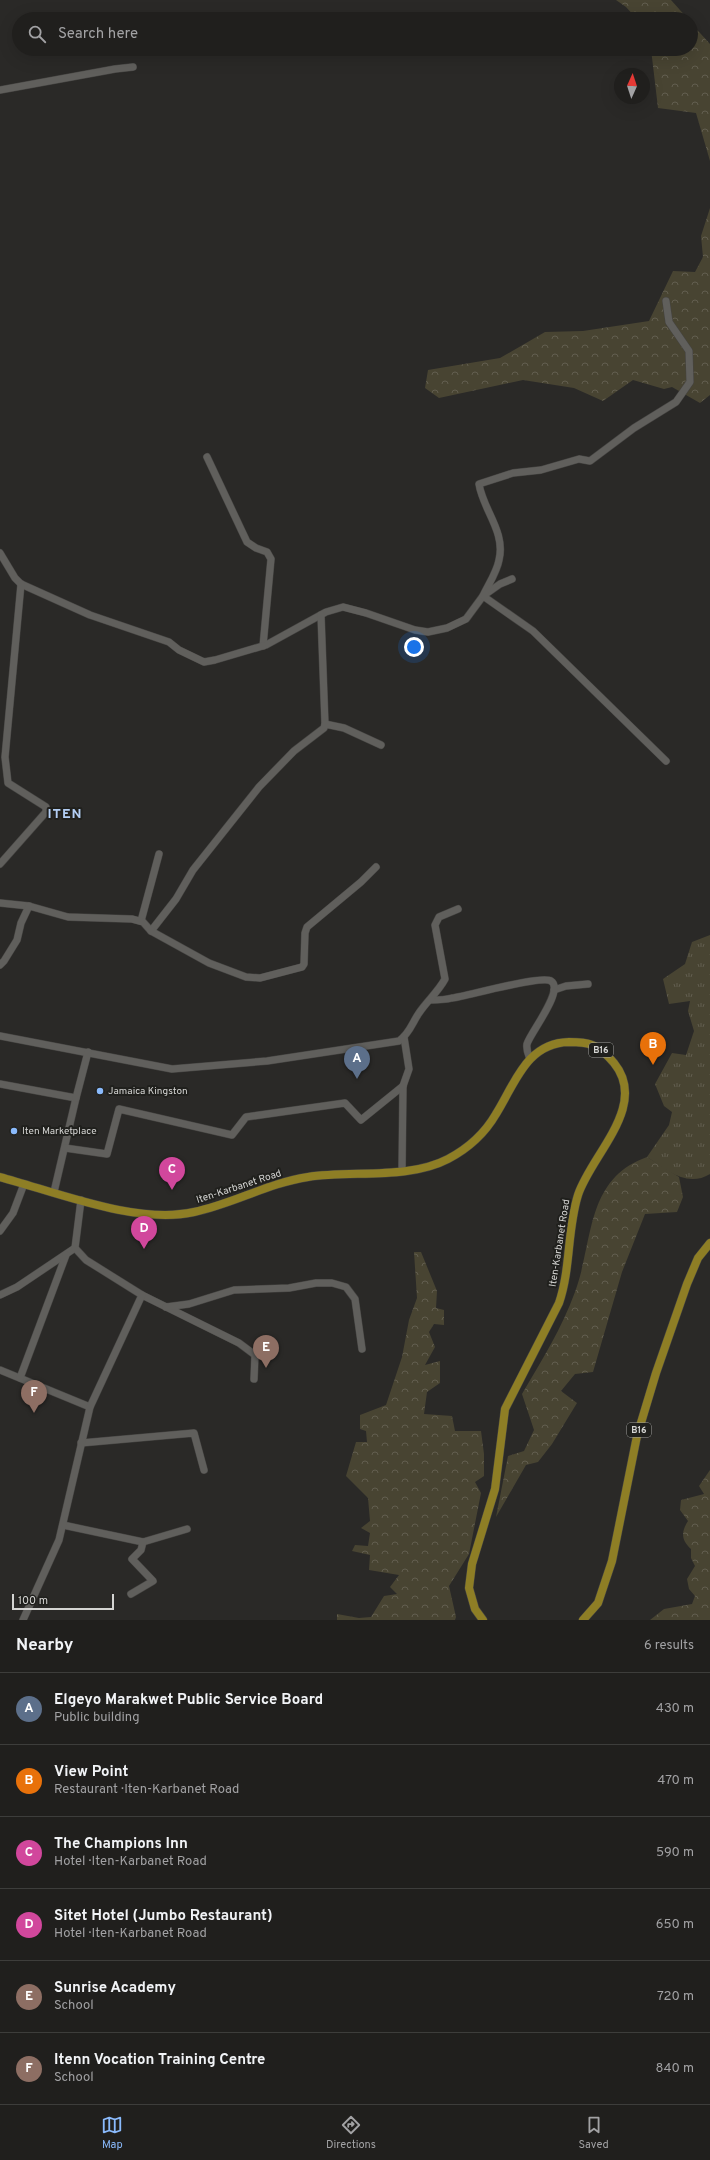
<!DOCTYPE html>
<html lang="en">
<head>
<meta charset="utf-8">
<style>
	:root { --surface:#201f1d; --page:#2d2c2a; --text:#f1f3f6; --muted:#a2a2a4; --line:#3d3d3b; --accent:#8abafc }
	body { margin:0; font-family:Overpass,sans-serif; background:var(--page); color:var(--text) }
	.compass { position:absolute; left:614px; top:68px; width:36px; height:36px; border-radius:50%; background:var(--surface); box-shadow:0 4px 16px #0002; rotate:3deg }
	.scale { position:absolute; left:12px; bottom:10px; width:102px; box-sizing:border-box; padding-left:4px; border:2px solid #d4d4d2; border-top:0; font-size:11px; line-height:14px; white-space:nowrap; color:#d4d4d2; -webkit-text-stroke:3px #20201d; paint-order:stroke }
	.you { position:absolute; left:414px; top:647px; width:14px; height:14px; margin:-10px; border:3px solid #fff; border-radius:50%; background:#1a73e8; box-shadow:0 0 0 6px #1a73e833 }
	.badge { display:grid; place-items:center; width:26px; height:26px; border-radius:50%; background:var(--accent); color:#fff; font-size:13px; font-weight:700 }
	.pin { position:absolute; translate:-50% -33px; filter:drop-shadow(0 1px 2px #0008) }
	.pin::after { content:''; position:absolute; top:21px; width:14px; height:12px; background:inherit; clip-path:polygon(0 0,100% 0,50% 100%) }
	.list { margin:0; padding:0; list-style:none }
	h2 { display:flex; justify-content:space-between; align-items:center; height:52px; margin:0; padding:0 16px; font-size:17px }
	h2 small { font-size:13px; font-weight:400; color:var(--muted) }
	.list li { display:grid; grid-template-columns:26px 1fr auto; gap:12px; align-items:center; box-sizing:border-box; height:72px; padding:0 16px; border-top:1px solid var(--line) }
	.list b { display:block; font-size:15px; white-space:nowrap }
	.list p { margin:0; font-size:13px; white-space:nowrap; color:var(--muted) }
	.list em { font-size:13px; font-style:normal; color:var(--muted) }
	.icon { flex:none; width:22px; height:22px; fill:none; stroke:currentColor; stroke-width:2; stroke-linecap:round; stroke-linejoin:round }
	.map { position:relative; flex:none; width:710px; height:1620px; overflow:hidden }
	.search { position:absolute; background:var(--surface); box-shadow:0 4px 16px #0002; left:12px; right:12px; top:12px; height:44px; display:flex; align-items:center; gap:10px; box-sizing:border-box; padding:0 14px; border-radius:22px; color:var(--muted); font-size:15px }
	.sheet { height:484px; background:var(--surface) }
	nav { display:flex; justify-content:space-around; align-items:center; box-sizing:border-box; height:56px; border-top:1px solid var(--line); background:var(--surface); font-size:11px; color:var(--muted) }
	nav a { display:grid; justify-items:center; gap:2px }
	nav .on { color:var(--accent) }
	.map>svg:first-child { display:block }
	.grass { fill:url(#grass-tufts) }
	.forest { fill:url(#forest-crowns) }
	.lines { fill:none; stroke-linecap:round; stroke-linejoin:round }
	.minor-casing { stroke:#454442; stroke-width:8 }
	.major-casing { stroke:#454442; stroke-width:9 }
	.minor { stroke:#605f5c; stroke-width:7 }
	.major { stroke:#8e7e25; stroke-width:8 }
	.poi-dot { fill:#8abafc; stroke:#20201d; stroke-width:1.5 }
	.labels { text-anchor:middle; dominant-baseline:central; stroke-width:4; stroke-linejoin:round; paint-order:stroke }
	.shield { fill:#20201d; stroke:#9e9e9c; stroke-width:1 }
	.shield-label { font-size:9px; font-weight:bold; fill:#d4d4d2 }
	.poi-label { font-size:10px; fill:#d4d4d2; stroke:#20201d; text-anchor:start }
	.street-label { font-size:10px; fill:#d4d4d2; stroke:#20201d }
	.district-label { font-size:14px; font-weight:bold; letter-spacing:1px; fill:#b3cef4; stroke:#20201d }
</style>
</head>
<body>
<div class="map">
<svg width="710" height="1620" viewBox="0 0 710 1620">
	<defs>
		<pattern id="grass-tufts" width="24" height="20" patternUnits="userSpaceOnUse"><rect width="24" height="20" fill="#484432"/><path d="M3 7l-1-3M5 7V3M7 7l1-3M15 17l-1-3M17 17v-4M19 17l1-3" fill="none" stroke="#625e4f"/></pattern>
		<pattern id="forest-crowns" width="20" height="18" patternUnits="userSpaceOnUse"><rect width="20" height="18" fill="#484432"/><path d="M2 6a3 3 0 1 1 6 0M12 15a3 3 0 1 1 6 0" fill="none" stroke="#625e4f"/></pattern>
	</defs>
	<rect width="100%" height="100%" fill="#2a2927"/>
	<path class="grass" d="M710,935V1174C687,1188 667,1170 647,1157L669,1125L672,1112L664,1106L655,1084L672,1053L686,1055L694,1031L688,1011L690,1001L669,1004L663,979L685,964L692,942Z"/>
	<g class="forest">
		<path d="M616,0H671L688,19H637L626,7Z"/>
		<path d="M691,23L710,44V161L696,113L658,108L651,49H691Z"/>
		<path d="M710,208V395L700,403L672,387L664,389L633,380L603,401L574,388L523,380L439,398L425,388L428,370L500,358L545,332L583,331L649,321L673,271L695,272L703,257L701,236Z"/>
		<path d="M647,1157L679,1177L683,1197L677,1212L645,1214L622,1272L593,1372L575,1374L561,1391L577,1403L552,1444L538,1462L526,1465L496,1517L508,1456L524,1451L534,1430L522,1394C542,1360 562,1328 575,1292C594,1241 585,1179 647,1157Z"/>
		<path d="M414,1252H421L437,1291L436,1308L444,1310V1325L434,1324L429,1332L435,1347L425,1365L440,1361V1383L427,1392L424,1414L452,1416L455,1431H481L484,1454V1476L475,1482L481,1493L469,1554L449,1586L456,1617L455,1620H337V1614L359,1618L371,1617L384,1596L397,1594L390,1587L399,1575L369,1570L370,1555L352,1551L355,1545L368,1546L370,1533L361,1528L370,1521L368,1498L346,1476L356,1442H367L366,1431L360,1429V1415L386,1405L402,1357L409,1320L417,1298Z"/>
		<path d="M710,1470V1620H650L664,1609L692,1604L695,1596L689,1589L687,1579L695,1566L691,1558V1549C681,1540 681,1532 688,1521L680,1510L681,1500L704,1494L699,1486Z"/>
	</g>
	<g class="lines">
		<g class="minor-casing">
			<g id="minor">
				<path d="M0,90L115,69L133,67"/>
				<path d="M207,457L247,542L256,548L267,552L271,559L263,646"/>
				<path d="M0,553L15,578L21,584L90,615L169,642L179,650L204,662L215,660L266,645L326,612L343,607L366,613L415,630L428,632L447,628L466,619L483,596L500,584L512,579"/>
				<path d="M321,615L325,724"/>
				<path d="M666,761L533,631L483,596C488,585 497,572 499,560C506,532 483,510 479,484L513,473L541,470L579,459L590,461L634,428L676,402L690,382L689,351L669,322L666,301"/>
				<path d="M0,864L46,812V807L8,783L5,757L21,584"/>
				<path d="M0,903L29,906"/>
				<path d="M141,921L159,854"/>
				<path d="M151,931L176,899L193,870L259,787L294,751L324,728L325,724L344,728L381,745"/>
				<path d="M0,965L4,961L17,940L21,923L29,906L68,917L132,919L143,922L151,931L209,963L246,977L260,978L302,967L304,964L305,933L307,927L361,882L376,867"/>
				<path d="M554,990L566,986L588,984"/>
				<path d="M430,1000C437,1000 445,1000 452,998C467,996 541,975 551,981C565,990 530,1033 527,1044C526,1050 528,1054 530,1059"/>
				<path d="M0,1036L172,1069L267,1061L399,1041C410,1033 412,1023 419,1013C427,1001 438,992 445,979L435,925L439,917L458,909"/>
				<path d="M0,1084L76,1098L54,1192"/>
				<path d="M76,1098L88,1052"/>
				<path d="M65,1148L107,1154L119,1109L232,1135L246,1117L345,1103L361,1120L403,1086"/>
				<path d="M402,1171L403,1086L409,1069L404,1037"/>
				<path d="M0,1231L13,1213L24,1184"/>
				<path d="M0,1295L17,1287L75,1248"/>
				<path d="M142,1295L239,1343L255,1355L254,1379"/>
				<path d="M166,1307L189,1304L234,1290L289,1288L316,1283H332L346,1287L355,1299L362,1349"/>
				<path d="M0,1370L90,1407"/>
				<path d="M20,1378L66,1255"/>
				<path d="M81,1443L194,1433L204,1470"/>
				<path d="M63,1525L143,1542L187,1529"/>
				<path d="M131,1594L153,1581L132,1559L141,1550L143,1542"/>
				<path d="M23,1620L59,1540L90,1407L142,1295L86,1260L75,1248L81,1200"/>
			</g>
		</g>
		<g class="major-casing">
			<g id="major">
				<path d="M0,1177C56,1192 137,1225 194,1212C233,1204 268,1183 308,1177C351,1170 408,1180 448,1159C467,1149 485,1133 496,1114C515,1084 526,1043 569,1042C577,1042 585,1042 592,1045C601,1048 608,1056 614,1063C649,1106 591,1155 578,1195C567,1230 571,1268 559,1303L505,1409L495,1489L472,1564L469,1588L475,1609L483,1620"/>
				<path d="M583,1620L598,1603L612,1561L637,1436L656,1373L687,1284L698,1258L710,1243"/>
			</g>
		</g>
		<use href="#minor" class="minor"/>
		<use href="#major" class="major"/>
	</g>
	<g class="poi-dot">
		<circle cx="100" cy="1091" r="4"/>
		<circle cx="14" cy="1131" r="4"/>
	</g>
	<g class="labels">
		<g class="shield">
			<rect x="589" y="1043" width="24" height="14" rx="3"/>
			<rect x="627" y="1423" width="24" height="14" rx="3"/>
		</g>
		<g class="shield-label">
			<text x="601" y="1050">B16</text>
			<text x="639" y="1430">B16</text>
		</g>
		<g class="poi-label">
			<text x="108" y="1091">Jamaica Kingston</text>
			<text x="22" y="1131">Iten Marketplace</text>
		</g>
		<g class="street-label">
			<text transform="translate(239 1187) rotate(-18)">Iten-Karbanet Road</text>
			<text transform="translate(560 1243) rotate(-81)">Iten-Karbanet Road</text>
		</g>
		<g class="district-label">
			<text x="65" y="814">ITEN</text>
		</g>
	</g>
</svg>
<svg class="compass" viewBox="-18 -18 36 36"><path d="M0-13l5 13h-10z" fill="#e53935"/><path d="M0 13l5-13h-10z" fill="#a2a2a4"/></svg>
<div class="scale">100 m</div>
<div class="you"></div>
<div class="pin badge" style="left:357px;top:1079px;background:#5c6f8a">A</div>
<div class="pin badge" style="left:653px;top:1065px;background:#e8710a">B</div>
<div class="pin badge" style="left:172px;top:1190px;background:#d1479c">C</div>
<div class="pin badge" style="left:144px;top:1249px;background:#d1479c">D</div>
<div class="pin badge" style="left:266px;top:1368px;background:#8d6e63">E</div>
<div class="pin badge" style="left:34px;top:1413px;background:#8d6e63">F</div>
<div class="search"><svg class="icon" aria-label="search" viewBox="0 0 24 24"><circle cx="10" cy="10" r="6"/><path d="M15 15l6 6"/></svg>Search here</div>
</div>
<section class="sheet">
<h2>Nearby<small>6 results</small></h2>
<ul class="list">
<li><span class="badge" style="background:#5c6f8a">A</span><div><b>Elgeyo Marakwet Public Service Board</b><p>Public building</p></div><em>430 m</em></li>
<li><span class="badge" style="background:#e8710a">B</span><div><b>View Point</b><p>Restaurant · Iten-Karbanet Road</p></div><em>470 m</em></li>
<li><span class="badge" style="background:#d1479c">C</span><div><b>The Champions Inn</b><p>Hotel · Iten-Karbanet Road</p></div><em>590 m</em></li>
<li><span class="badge" style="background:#d1479c">D</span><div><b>Sitet Hotel (Jumbo Restaurant)</b><p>Hotel · Iten-Karbanet Road</p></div><em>650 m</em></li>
<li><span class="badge" style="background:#8d6e63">E</span><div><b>Sunrise Academy</b><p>School</p></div><em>720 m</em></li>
<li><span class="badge" style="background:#8d6e63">F</span><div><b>Itenn Vocation Training Centre</b><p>School</p></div><em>840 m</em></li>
</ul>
</section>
<nav>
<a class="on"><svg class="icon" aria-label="map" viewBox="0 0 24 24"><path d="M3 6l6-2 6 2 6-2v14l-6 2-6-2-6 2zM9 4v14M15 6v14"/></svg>Map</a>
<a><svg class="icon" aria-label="directions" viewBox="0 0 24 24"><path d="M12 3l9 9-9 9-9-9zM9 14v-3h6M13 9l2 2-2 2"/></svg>Directions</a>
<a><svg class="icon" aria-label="saved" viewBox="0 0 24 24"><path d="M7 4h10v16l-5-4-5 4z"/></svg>Saved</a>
</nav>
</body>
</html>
